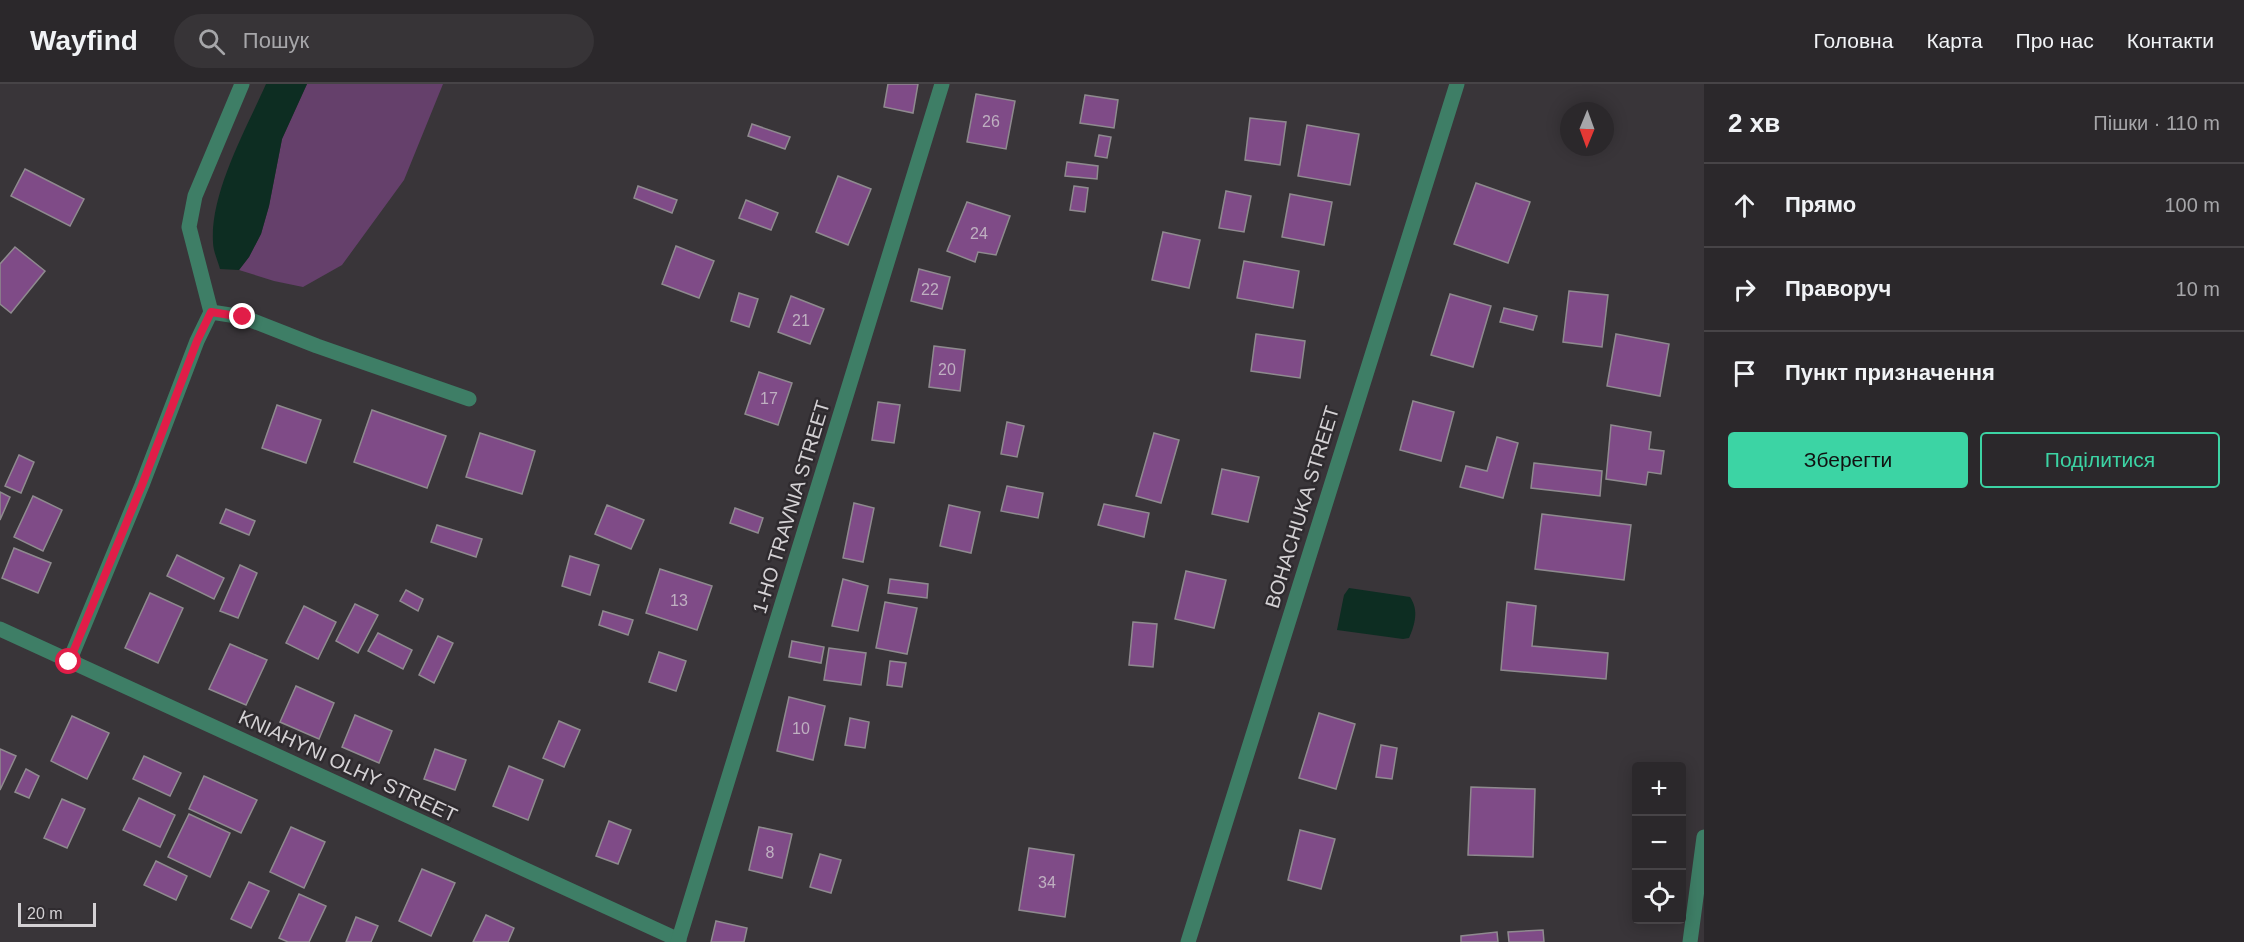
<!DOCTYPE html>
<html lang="uk">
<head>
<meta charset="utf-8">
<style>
	:root { --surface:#2b282b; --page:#373437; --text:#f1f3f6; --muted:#a6a6a9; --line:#474447; --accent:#3cd4a4 }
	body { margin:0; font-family:Helvetica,sans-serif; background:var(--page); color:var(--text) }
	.controls { position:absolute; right:18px; bottom:18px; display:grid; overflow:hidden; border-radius:6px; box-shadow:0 3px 15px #0003 }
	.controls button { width:54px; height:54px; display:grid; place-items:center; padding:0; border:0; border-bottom:2px solid var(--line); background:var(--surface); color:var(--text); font:30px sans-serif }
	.compass { position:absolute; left:1560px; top:18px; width:54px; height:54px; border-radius:50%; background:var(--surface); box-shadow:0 3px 15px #0003; rotate:181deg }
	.scale { position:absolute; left:18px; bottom:15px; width:78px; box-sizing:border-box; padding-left:6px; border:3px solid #d4d1d4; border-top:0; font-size:16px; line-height:21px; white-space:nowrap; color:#d4d1d4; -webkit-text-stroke:4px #2f2b2f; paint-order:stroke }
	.stop { position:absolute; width:18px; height:18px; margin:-14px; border:4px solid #e11d48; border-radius:50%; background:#fff }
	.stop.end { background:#e11d48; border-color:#fff; box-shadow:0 2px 6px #0008 }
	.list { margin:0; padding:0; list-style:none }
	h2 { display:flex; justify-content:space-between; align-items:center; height:78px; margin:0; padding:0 24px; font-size:26px }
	h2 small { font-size:20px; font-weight:400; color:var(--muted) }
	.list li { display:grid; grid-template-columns:39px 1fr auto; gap:18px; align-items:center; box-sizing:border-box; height:84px; padding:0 24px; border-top:2px solid var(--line) }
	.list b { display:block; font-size:22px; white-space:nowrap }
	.list em { font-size:20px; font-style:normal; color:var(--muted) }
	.actions { display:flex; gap:12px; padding:18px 24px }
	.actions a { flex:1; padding:14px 0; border:2px solid var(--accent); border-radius:6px; text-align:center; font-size:21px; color:var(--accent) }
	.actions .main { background:var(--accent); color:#111 }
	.icon { flex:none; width:33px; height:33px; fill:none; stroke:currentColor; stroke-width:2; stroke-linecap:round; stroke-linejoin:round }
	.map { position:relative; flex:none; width:1704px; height:858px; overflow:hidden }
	header { display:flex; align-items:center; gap:36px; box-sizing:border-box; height:84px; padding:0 30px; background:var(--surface); border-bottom:2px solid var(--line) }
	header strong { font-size:28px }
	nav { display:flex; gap:33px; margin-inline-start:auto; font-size:21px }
	.search { width:420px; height:54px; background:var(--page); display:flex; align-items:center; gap:15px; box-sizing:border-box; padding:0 21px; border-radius:33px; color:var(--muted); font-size:22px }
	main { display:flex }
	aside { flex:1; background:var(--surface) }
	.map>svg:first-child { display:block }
	.green { fill:#65406b }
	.water { fill:#0d2d22 }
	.building { fill:#7f4b87; stroke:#8f8a8f; stroke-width:1.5 }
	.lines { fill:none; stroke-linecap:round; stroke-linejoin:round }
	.minor { stroke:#3e7e66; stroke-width:15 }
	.route { stroke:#e11d48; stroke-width:8 }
	.labels { text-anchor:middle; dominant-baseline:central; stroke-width:5; stroke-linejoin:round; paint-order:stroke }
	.number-label { font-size:16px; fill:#bfb0c1 }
	.street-label { font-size:20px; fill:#d4d1d4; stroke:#2f2b2f }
</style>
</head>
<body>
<header>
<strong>Wayfind</strong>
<div class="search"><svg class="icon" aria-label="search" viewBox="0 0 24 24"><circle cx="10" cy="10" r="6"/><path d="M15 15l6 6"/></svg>Пошук</div>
<nav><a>Головна</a><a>Карта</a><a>Про нас</a><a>Контакти</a></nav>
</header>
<main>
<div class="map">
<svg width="1704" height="858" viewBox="0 0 1704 858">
	<rect width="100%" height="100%" fill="#393539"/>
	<path class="green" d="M307,0H443L404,96L342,181L303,203L274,197L239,186L249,173L261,150L269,122L282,55Z"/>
	<g class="water">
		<path d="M266,0H307L282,55L269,122L261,150L249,173L239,186L220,185C218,177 213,167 213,158C210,109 246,45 266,0Z"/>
		<path d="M1349,504L1410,513C1419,526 1415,540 1409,554L1403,555L1337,546L1344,511Z"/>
	</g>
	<g class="building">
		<path d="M888,0H918L913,29L884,23Z"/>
		<path d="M976,10L1015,17L1006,65L967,58Z"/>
		<path d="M1085,11L1118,16L1114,44L1080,39Z"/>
		<path d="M1250,34L1286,38L1280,81L1245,76Z"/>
		<path d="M752,40L790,53L785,65L748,52Z"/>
		<path d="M1307,41L1359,50L1350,101L1298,92Z"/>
		<path d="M1099,51L1111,53L1107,74L1095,72Z"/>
		<path d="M1067,78L1098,82L1097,95L1065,92Z"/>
		<path d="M25,85L84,115L70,142L11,112Z"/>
		<path d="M838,92L871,105L848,161L816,148Z"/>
		<path d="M1476,99L1530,118L1508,179L1454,160Z"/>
		<path d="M638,102L677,116L672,129L634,114Z"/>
		<path d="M1074,102L1088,104L1085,128L1070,126Z"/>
		<path d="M1226,107L1251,112L1244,148L1219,144Z"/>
		<path d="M1290,110L1332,118L1324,161L1282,153Z"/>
		<path d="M746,116L778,129L771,146L739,134Z"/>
		<path d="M967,118L1010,132L996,171L978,168L975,178L947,167Z"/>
		<path d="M1163,148L1200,156L1189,204L1152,196Z"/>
		<path d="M676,162L714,177L699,214L662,200Z"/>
		<path d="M15,163L45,187L11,229L0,220V180Z"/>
		<path d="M1244,177L1299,187L1293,224L1237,214Z"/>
		<path d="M919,185L950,193L942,225L911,217Z"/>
		<path d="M1569,207L1608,211L1602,263L1563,258Z"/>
		<path d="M739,209L758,215L749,243L731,237Z"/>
		<path d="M1450,210L1491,222L1473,283L1431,271Z"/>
		<path d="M791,212L824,225L810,260L778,248Z"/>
		<path d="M1504,224L1537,232L1533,246L1500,238Z"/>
		<path d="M1256,250L1305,257L1300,294L1251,287Z"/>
		<path d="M1616,250L1669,260L1660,312L1607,302Z"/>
		<path d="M934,262L965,266L960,307L929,303Z"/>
		<path d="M759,288L792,299L778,341L745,330Z"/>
		<path d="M1413,317L1454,328L1441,377L1400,366Z"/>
		<path d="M878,318L900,321L894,359L872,356Z"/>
		<path d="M277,321L321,336L306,379L262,364Z"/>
		<path d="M372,326L446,352L427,404L354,378Z"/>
		<path d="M1007,338L1024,342L1017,373L1001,370Z"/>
		<path d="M1611,341L1651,348L1649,365L1664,367L1661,390L1648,388L1646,401L1606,395Z"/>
		<path d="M480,349L535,367L522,410L466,393Z"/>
		<path d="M1154,349L1179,356L1161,419L1136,412Z"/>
		<path d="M1497,353L1518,359L1503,414L1460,403L1466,382L1487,387Z"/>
		<path d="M19,371L34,378L21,409L5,402Z"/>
		<path d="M1534,379L1602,387L1600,412L1531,404Z"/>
		<path d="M1222,385L1259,393L1248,438L1212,430Z"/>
		<path d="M1007,402L1043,409L1038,434L1001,427Z"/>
		<path d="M0,408L10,413L0,436Z"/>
		<path d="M33,412L62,426L43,467L14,453Z"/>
		<path d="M854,419L874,424L863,478L843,474Z"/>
		<path d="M1104,420L1149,429L1144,453L1098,441Z"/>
		<path d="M607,421L644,436L631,465L595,450Z"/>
		<path d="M949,421L980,428L971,469L940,462Z"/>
		<path d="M735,424L763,434L758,449L730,439Z"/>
		<path d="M226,425L255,437L249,451L220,439Z"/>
		<path d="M1542,430L1631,441L1624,496L1535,485Z"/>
		<path d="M437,441L482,455L476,473L431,458Z"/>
		<path d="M14,464L51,479L38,509L2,494Z"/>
		<path d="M177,471L224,494L214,515L167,492Z"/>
		<path d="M570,472L599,481L590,511L562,502Z"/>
		<path d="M240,481L257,489L238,534L220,527Z"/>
		<path d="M660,485L712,502L697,546L646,529Z"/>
		<path d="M1186,487L1226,496L1214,544L1175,535Z"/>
		<path d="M843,495L868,502L858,547L832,542Z"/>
		<path d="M890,495L928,500L927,514L888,509Z"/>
		<path d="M406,506L423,515L418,527L400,517Z"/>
		<path d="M150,509L183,524L158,579L125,564Z"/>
		<path d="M885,518L917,524L907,570L876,564Z"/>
		<path d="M1507,518L1536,522L1532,562L1608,569L1606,595L1501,586Z"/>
		<path d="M355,520L378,531L358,569L336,557Z"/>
		<path d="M304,522L336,538L318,575L286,559Z"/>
		<path d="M603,527L633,536L628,551L599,541Z"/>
		<path d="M1133,538L1157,540L1153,583L1129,581Z"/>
		<path d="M378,549L412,566L403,585L368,567Z"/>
		<path d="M438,552L453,559L434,599L419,591Z"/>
		<path d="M792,557L824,563L821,579L789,573Z"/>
		<path d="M230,560L267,576L246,621L209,605Z"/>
		<path d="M829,564L866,569L861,601L824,596Z"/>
		<path d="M659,568L686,577L676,607L649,598Z"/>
		<path d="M890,577L906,579L902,603L887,601Z"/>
		<path d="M296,602L334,619L319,655L280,638Z"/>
		<path d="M789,613L825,622L813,676L777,667Z"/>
		<path d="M1319,629L1355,640L1336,705L1299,694Z"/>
		<path d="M355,631L392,647L379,679L342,663Z"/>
		<path d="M72,632L109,649L87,695L51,677Z"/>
		<path d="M850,634L869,638L865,664L845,661Z"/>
		<path d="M559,637L580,646L564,683L543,674Z"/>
		<path d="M1381,661L1397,664L1392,695L1376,693Z"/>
		<path d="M0,665L16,672L0,706Z"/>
		<path d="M435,665L466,676L455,706L424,695Z"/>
		<path d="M144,672L181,689L170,712L133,695Z"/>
		<path d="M509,682L543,696L528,736L493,722Z"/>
		<path d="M26,685L39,692L29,714L15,708Z"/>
		<path d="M204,692L257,716L241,749L189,725Z"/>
		<path d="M1471,703L1535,705L1533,773L1468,771Z"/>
		<path d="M139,714L175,731L160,763L123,746Z"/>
		<path d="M62,715L85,725L67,764L44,754Z"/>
		<path d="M189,730L230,749L210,793L168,773Z"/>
		<path d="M609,737L631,746L618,780L596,772Z"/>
		<path d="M291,743L325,758L304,804L270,788Z"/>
		<path d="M759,743L792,750L782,794L749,786Z"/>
		<path d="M1300,746L1335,755L1321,805L1288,796Z"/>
		<path d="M1029,764L1074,771L1065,833L1019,826Z"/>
		<path d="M820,770L841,776L831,809L810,803Z"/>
		<path d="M156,777L187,792L176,816L144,801Z"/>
		<path d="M422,785L455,799L431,852L399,837Z"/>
		<path d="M249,798L269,807L251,844L231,835Z"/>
		<path d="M299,810L326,822L309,858H288L279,854Z"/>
		<path d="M486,831L514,844L508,858H473Z"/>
		<path d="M356,833L378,842L371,858H346Z"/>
		<path d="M716,837L747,844L744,858H711Z"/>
		<path d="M1543,846L1544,858H1509L1508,848Z"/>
		<path d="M1497,848L1498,858H1461V852Z"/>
	</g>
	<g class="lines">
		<g class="minor">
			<path d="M211,228L189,143L195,112L242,0"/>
			<path d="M0,545L679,856"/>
			<path d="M69,578L142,401L197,257L211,228L243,233L317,262L469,315"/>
			<path d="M678,858L942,0"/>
			<path d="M1188,858L1457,0"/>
			<path d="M1690,858L1704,753"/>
		</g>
	</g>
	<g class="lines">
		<path class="route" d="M69,578L142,401L197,257L211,228L243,233"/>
	</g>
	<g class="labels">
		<g class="number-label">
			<text x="991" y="37">26</text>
			<text x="979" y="149">24</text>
			<text x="930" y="205">22</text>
			<text x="801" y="236">21</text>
			<text x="947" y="285">20</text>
			<text x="769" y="314">17</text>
			<text x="679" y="516">13</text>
			<text x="801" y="644">10</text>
			<text x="770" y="768">8</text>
			<text x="1047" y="798">34</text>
		</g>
		<g class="street-label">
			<text transform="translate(791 423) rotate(-73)">1-HO TRAVNIA STREET</text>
			<text transform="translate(1302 423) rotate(-73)">BOHACHUKA STREET</text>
			<text transform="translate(348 682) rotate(25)">KNIAHYNI OLHY STREET</text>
		</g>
	</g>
</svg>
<div class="controls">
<button>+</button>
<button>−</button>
<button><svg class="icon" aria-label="locate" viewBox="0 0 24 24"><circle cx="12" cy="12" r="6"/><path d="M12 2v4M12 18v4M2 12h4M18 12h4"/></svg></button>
</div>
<svg class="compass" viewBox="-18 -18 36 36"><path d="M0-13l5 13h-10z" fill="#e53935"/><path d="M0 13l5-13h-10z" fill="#a6a6a9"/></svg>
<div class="scale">20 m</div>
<div class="stop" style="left:69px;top:578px"></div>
<div class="stop end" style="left:243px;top:233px"></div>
</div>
<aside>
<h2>2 хв<small>Пішки · 110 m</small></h2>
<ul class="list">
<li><svg class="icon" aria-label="ahead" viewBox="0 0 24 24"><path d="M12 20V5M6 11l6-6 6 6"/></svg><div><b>Прямо</b></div><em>100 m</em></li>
<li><svg class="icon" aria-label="right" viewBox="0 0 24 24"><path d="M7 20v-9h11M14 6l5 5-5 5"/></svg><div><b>Праворуч</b></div><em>10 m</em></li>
<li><svg class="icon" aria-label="arrive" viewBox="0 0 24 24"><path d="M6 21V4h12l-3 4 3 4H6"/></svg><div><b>Пункт призначення</b></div></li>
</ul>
<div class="actions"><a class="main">Зберегти</a><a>Поділитися</a></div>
</aside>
</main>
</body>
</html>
